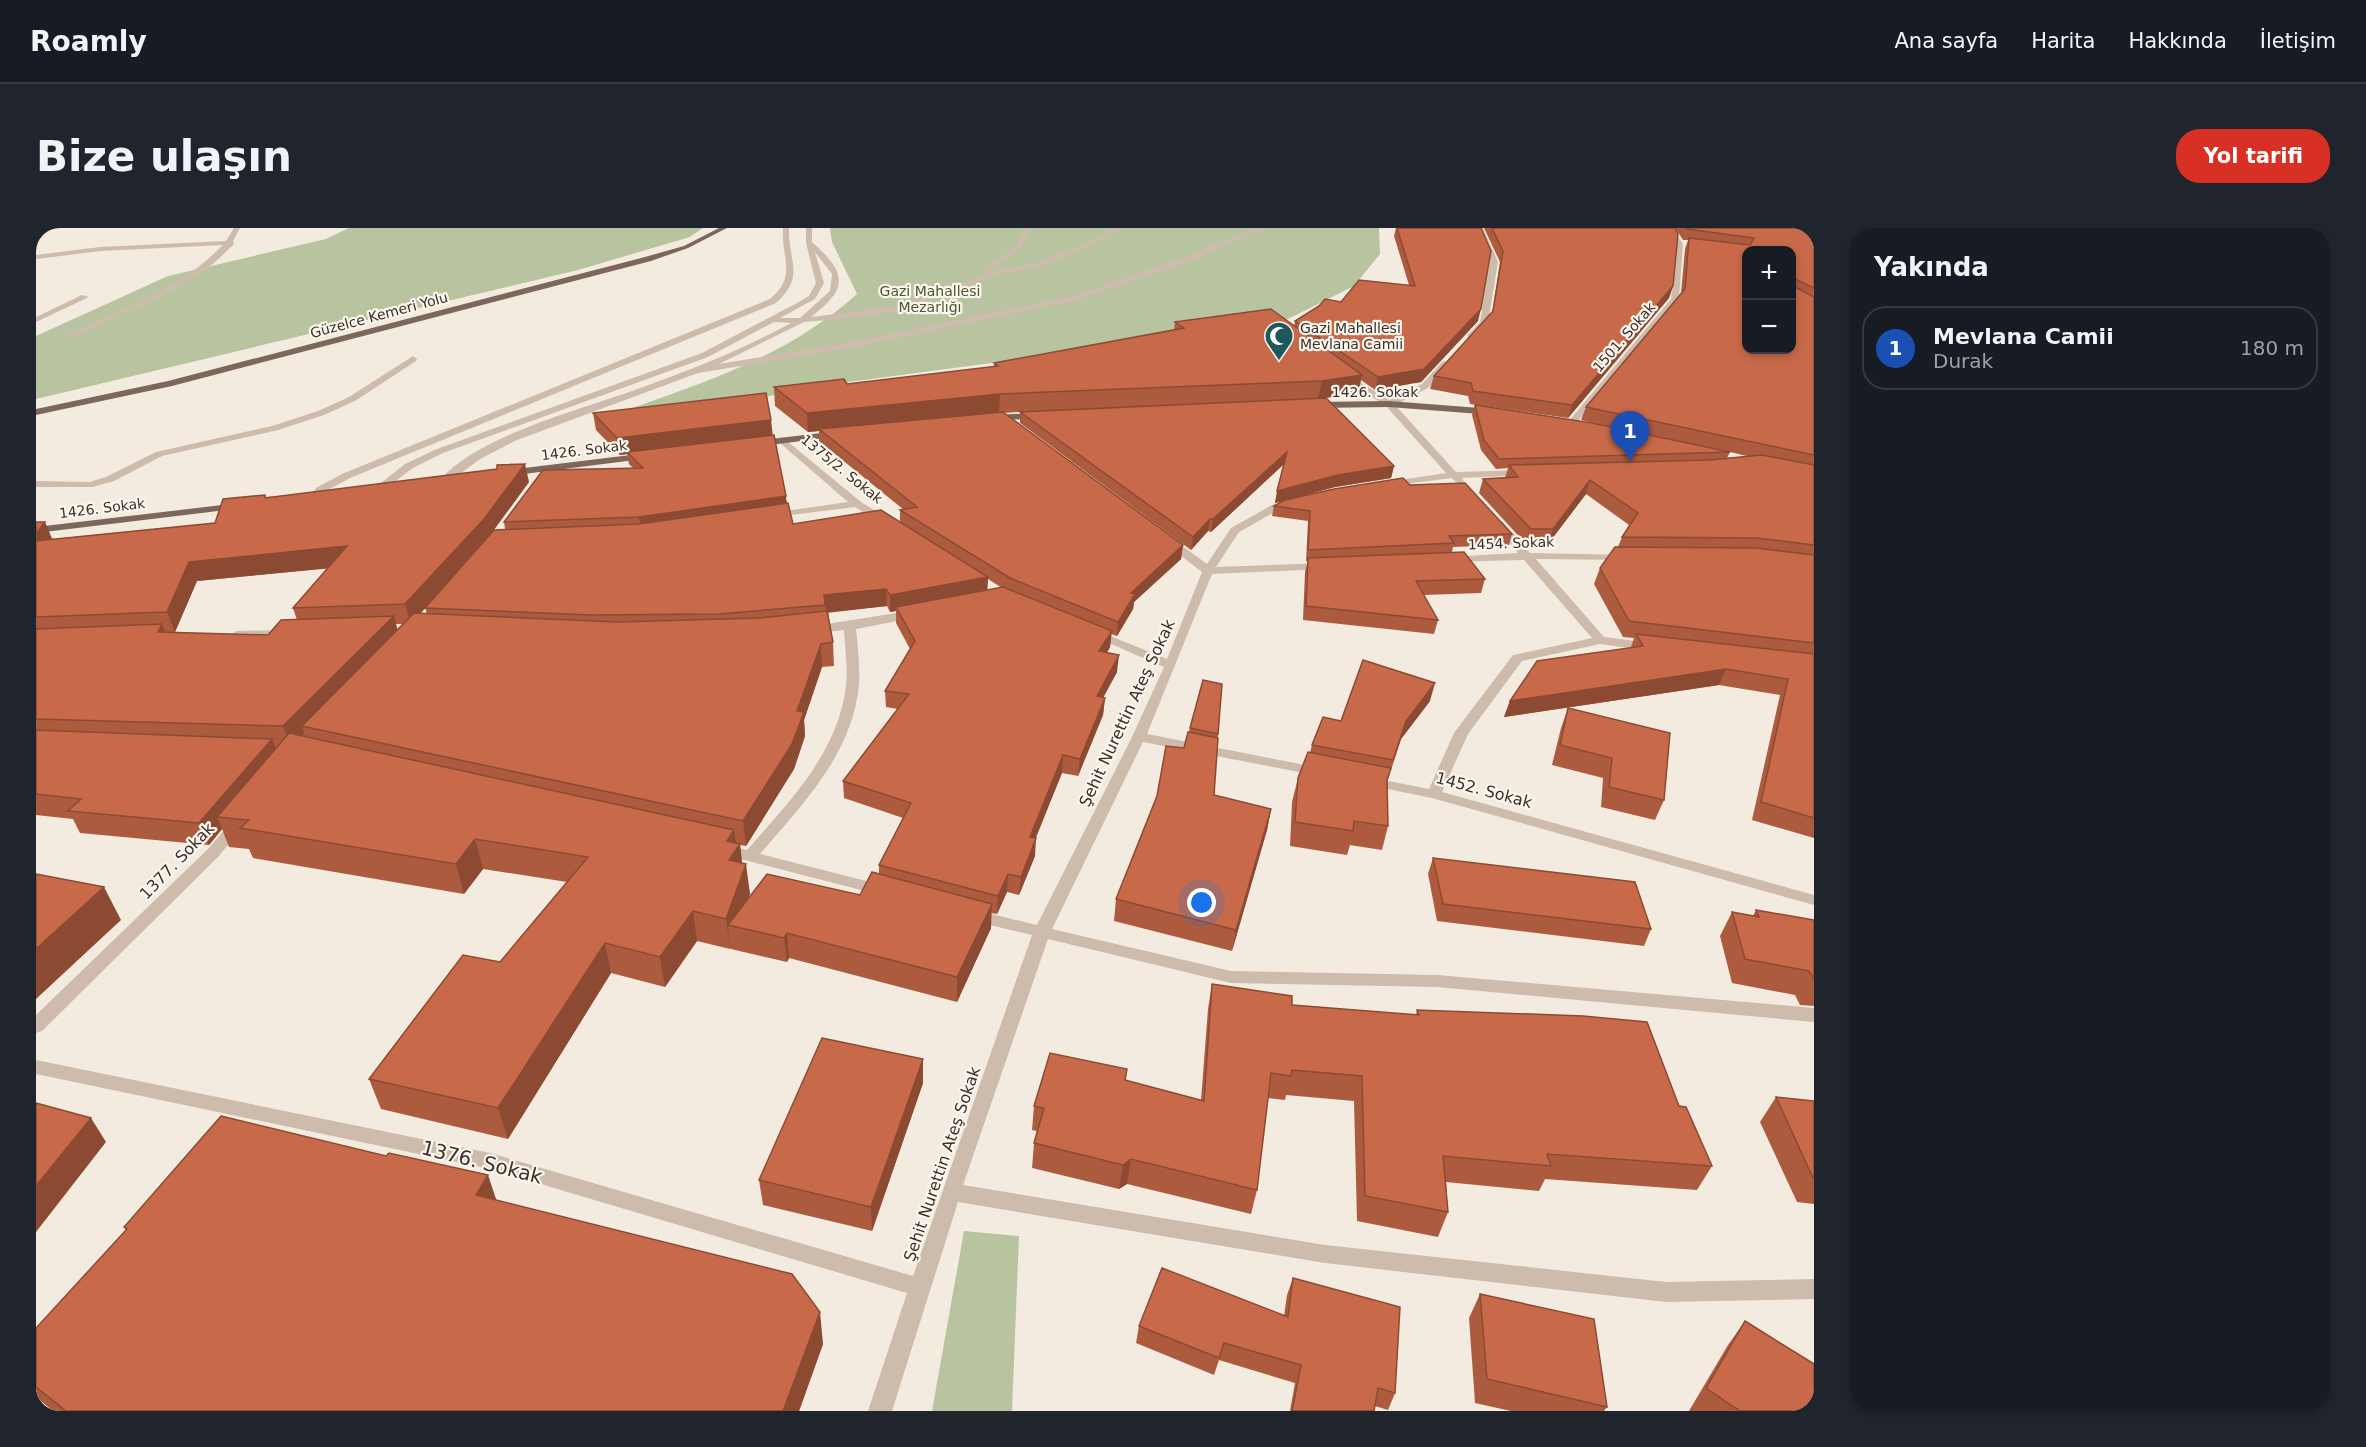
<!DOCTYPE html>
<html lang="tr">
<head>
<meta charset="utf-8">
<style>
	:root { --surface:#171b24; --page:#20242c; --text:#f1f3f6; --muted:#9ea1a6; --line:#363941; --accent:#d93025 }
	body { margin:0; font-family:"DejaVu Sans",sans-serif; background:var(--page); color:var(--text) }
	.controls { position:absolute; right:18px; top:18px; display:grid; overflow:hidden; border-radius:12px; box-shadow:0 3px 9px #0003 }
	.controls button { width:54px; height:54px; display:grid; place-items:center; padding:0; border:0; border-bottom:2px solid var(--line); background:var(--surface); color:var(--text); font:30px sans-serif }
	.you { position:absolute; left:1166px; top:675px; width:21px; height:21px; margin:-15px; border:4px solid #fff; border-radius:50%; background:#1a73e8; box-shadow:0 0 0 9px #1a73e833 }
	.badge { display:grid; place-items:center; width:39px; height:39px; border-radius:50%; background:var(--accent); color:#fff; font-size:20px; font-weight:700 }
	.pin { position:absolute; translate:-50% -50px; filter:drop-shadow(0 2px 3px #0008) }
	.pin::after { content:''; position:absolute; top:32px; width:21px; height:18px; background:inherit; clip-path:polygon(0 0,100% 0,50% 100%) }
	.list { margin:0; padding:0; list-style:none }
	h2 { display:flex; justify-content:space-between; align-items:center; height:78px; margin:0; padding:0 24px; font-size:26px }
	h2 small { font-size:20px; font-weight:400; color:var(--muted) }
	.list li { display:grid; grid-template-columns:39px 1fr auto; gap:18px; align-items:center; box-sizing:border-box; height:84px; margin:0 12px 12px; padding:0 12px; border:2px solid var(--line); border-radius:24px }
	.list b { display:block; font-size:22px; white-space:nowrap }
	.list p { margin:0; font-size:20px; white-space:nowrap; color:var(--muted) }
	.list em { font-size:20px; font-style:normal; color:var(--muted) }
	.map { position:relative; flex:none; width:1778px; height:1183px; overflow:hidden; border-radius:24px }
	header { display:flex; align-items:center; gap:36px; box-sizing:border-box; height:84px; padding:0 30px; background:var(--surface); border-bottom:2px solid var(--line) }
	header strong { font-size:28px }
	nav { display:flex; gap:33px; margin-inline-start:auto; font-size:21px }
	.intro { display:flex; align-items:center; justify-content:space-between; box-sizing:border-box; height:144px; padding:0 36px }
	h1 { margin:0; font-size:42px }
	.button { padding:15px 27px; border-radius:24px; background:var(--accent); color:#fff; font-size:21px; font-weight:700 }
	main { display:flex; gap:36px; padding:0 36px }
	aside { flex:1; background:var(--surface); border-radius:24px; box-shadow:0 3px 9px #0003 }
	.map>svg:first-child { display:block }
	.green { fill:#b7c49f }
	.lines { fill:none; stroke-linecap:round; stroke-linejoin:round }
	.minor { fill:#cdbbab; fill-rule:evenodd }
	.major { fill:#7d675b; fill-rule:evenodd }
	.wall { fill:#ac5b3f; fill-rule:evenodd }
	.shaded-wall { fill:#8c4a33 }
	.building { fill:#c86a49; stroke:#8c4a33; stroke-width:1.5; fill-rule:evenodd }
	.labels { text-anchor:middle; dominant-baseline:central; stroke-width:4.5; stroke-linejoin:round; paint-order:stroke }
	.far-park-label { font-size:14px; fill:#49592d; stroke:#fbf5ed }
	.far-street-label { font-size:14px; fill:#3a302a; stroke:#fbf5ed }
	.far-poi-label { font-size:14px; fill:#3a302a; stroke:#fbf5ed; text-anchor:start }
	.street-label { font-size:16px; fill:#3a302a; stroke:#fbf5ed }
	.near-street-label { font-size:20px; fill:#3a302a; stroke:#fbf5ed }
</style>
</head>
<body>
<header>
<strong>Roamly</strong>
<nav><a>Ana sayfa</a><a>Harita</a><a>Hakkında</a><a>İletişim</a></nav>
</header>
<div class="intro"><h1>Bize ulaşın</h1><a class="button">Yol tarifi</a></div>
<main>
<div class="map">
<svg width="1778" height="1183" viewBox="0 0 1778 1183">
	<rect width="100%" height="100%" fill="#f4ebe0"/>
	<g class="green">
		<path d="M313,0H667L654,9L542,42L0,171V108L132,48L290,11Z"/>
		<path d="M794,0H1343L1344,26L1318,58L1240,97L790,157L607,193L594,181C679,150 751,128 821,66L796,14Z"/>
		<path d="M928,1003L983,1008L976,1183H896Z"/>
	</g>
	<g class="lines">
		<g class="minor">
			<path d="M198,0H204L197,13L198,16L177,36L131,66L34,110L30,108L31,106C86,83 144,61 187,17L64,23L0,31V27L64,19L190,13Z"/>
			<path d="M747,0H753C752,34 770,48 740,75L314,250L288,264L284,271L275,269L280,260L306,246L734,71C762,47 745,31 747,0Z"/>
			<path d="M770,0H776V14C811,45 813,60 775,89L856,79L949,46L946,42L981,17L988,0H994L986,19L952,45L999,35L1067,8L1077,0H1084L1071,10L1004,39L964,46L861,83L817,90L768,94L683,136L815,114L1036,68L1144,31L1220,0L1226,1L1150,35L1041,72L815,120L662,145L481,212L444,231L412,255L403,253C442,208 540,183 596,163C650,144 704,123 755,95L738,94L672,129L407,225L377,240L346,263L337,261L369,236L401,221L666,125L761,75L773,68L780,55L770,15ZM779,24L796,46L794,63L764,90H744L779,71L788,55Z"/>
			<path d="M1441,0H1447L1462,34L1452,95L1435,110L1431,108L1444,94L1454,34Z"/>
			<path d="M1630,0H1636L1647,16L1643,71L1538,198H1532V194L1635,71L1641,16Z"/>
			<path d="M46,67L53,69L0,94V89Z"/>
			<path d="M377,128L381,131L380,133L319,173L288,187L242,202L126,228L78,253L57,259H0V253L53,254L70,249L120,224L236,198L282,183L313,169Z"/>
			<path d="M1407,133L1414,135L1392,160L1359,177L1420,244L1489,242L1494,245L1493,247L1426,250L1428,253L1423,256L1415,250L1347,259L1346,257L1351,254L1410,245L1350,178L1302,147L1309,145L1353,172L1386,156Z"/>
			<path d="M746,209L825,274L854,292V296H846L819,279L731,290V286L735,285L812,274L743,214L741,212Z"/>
			<path d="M1257,271L1261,272V276L1246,280L1203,304L1180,339L1290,335L1296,338L1290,341L1176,346L1111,506L1284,540L1291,544L1284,548L1107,514L1016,701L1195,743L1401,747L1778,780V794L1401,759L1195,755L1012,711L927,957L1289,1017L1630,1054L1778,1051V1071L1630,1074L1289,1035L922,974L856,1183H832L871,1065L454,941L0,846V832L454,925L877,1048L996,707L929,691L927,687L929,683L935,681L1001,697L1096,509L1128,439L1052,406L1054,403H1062L1131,431L1166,344L1126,313V309H1134L1171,336L1195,300L1238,276Z"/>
			<path d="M1462,292L1466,293L1494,325L1597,327V331L1593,332L1500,331L1568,409L1616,415L1622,419L1616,423L1564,416L1486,433L1432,506L1406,564L1778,667V677L1396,570L1327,556L1325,553L1327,550L1332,549L1393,561L1418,505L1477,427L1556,410L1488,332L1409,334L1407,332L1413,329L1482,325L1457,295Z"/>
			<path d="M879,382L883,383V389L820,401C822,419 824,438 823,456C817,525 767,576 724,626L854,659L856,663L854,667L848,668L681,625L678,621L681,617L686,616L711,622C753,574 802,525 810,458C812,440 809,421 808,402L776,406L770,402L772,399Z"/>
			<path d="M251,402L257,406L255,409L200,411L194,407L200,403Z"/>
			<path d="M201,591L209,596L182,629L6,803L0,805V787L172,621L196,593Z"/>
		</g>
		<g class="major">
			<path d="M683,0H691L652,20L615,33L136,158L0,187V181L132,153L609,29L648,18Z"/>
			<path d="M1353,173L1457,181L1462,184L1457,187L1353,179L1278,180L1273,177L1278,174Z"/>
			<path d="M1002,185L1007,188L1005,190L954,193L949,190L954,187Z"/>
			<path d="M802,203L807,206L805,208L718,219L713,216L718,213Z"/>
			<path d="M611,225L616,228L615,230L471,248L466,245L471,242Z"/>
			<path d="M203,275L208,278L207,280L0,305V299Z"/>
		</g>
	</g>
	<g class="wall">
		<path d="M1360,0H1445L1442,93L1385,154L1339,162L1325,152L1322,165L1288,170L1358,238L1355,250L1299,259L1258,270L1374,257L1476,306L1473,317L1417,319L1416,324L1449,351L1445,365L1388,367L1402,392L1398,406L1267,392L1269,344L1272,333H1270L1272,293L1236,288L1238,278L1247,273L1239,275L1248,236L1175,304L1172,303L1155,322L984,195V184L967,185L1147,317L1145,331L1098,374L1097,381L1081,408L1075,406L1074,419L1071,425L1081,444L1067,469L1069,470L1067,487L1042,548L1026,545L999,610V628L983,667L971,664L961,686L955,685V700L921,774L753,730L751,734L695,721V720L694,721L661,713L629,759L575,745L472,911L345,881L333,851L464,734L531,654L447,641L428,666L217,630L213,621L193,619L186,601L173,617L44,605L37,591L0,587V294L17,311L179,295L229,267L230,269L493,254L456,304L469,301L468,294L597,240L593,236L591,226L584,227L560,202L557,185L736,207L751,275L757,296L864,294V282H868L783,213V203L772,204L739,178L738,159L811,156L958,139V135L1138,102L1139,94L1258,98L1259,93L1305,74L1373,57L1358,8ZM292,340L257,380L261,392L232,407L130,404H139L161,353ZM952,351L966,360L951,362ZM851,378L854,384L860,383V395L874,421L849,463L850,479L862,481L807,553L808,570L867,590L843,637V646L824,667L712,670L714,666L706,635L704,617L710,618L758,541L769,508L768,492L786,439L798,438L797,414L792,384ZM389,380L391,386H384ZM360,396H367L361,401Z"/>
		<path d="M1448,0H1778V610L1716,592L1744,467L1683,457L1468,489L1474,473L1595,419L1598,410L1587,409L1558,356L1564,340L1582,319L1586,309L1593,297L1550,266L1512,316H1490L1443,265L1447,251L1469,250L1472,240L1460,241L1445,222L1436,187L1439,177L1611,207L1545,192L1550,179L1645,65L1649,21L1652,12H1647L1640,1L1637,58L1633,70L1532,190L1434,176L1432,168L1394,161L1398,148L1456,85L1464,34ZM1694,224L1711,228L1691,230Z"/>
		<path d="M1394,473L1365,511L1352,551L1351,554L1352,598L1346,622L1314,617L1311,627L1254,618L1256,574L1262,550L1274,525L1276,517L1305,493Z"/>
		<path d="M1532,480L1628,572L1619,592L1565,579L1567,550L1516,537L1525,500Z"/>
		<path d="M1154,500L1182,506L1178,567L1235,581L1231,602L1196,723L1078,693L1080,671L1148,520Z"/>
		<path d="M1397,630L1615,701L1608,718L1401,693L1392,646Z"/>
		<path d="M1720,682L1778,692V778L1764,777L1759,767L1696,755L1684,708L1696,684L1717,688Z"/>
		<path d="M1176,756L1256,777L1380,787L1381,782L1643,878L1676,938L1661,962L1509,951L1503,963L1410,954L1412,984L1402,1009L1321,993L1318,873L1250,867L1249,872L1232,870L1221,962L1215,986L1091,956L1083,961L996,940L998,915L1001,903L996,902L998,878L1089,852L1165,872L1172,781Z"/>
		<path d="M887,831V855L836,1003L727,977L723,952Z"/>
		<path d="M1740,869L1778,873V976L1761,974L1724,894Z"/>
		<path d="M461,973L787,1116L763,1183H17L0,1169V1100L90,1002L88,999Z"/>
		<path d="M1257,1050L1359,1165L1352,1182L1339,1178L1338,1183H1254L1259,1155L1183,1132L1178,1147L1100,1115L1103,1098L1248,1088L1251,1067Z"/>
		<path d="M1444,1066L1571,1179L1568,1183H1475L1439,1175L1433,1090Z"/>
		<path d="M1709,1093L1778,1183H1653L1692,1117Z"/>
	</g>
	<g class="shaded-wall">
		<path d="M1637,58L1633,70L1532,190L1536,177Z"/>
		<path d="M1445,81L1442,93L1385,154L1339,162L1342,149Z"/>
		<path d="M1326,147L1322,165L1282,171L1286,153Z"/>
		<path d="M964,166L963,185L783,201V203L772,204L771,185Z"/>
		<path d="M735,192L737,209L591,224V226L584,227L581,210Z"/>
		<path d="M1251,224L1249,235L1175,304L1177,291Z"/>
		<path d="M489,236L493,254L452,310L375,396L369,376Z"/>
		<path d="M1358,238L1355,250L1299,259L1239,275L1241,263L1302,247Z"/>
		<path d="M1554,252L1550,266L1512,316L1517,301Z"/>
		<path d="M750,268L751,281L605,302L603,289Z"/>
		<path d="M1174,291L1172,303L1155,322L1157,309Z"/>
		<path d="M9,294L17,313L0,325V306Z"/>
		<path d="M1147,317L1145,331L1098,374L1097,381L1081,408L1082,394L1095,365Z"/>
		<path d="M311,318L317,338L161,353L139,404L131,384L153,334Z"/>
		<path d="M952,349L951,366L860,379V383L854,384V367Z"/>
		<path d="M850,361L851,378L790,385L788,367Z"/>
		<path d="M358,388L363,408L266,498L268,506L255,520L247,498Z"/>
		<path d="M126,396L134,417L122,404Z"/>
		<path d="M1076,403L1074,419L1061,440L1063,423Z"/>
		<path d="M785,416L786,439L768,492L769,508L758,541L710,618L707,593L761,483Z"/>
		<path d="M1083,427L1081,444L1059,485L1061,468Z"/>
		<path d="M1690,441L1683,457L1468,489L1474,473Z"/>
		<path d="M1399,455L1394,473L1365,511L1352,551L1370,493Z"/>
		<path d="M1069,470L1067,487L1042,548L1044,531Z"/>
		<path d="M236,511L244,532L181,589L186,601L173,617L163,595Z"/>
		<path d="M1027,527L1026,545L993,627L994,609Z"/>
		<path d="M1235,581L1231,602L1196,723L1200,702Z"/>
		<path d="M698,602L701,621L704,616L707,644L710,636L714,666L702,699L692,697L694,721L690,691L691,613Z"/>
		<path d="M1000,610L999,628L983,667L985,649Z"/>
		<path d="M439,611L447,641L428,666L420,636Z"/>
		<path d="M972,646L971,664L961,686L962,668Z"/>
		<path d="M68,659L85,692L0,771V721Z"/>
		<path d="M956,676L955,700L921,774V749Z"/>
		<path d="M657,683L661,713L629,759L624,729Z"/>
		<path d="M751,705L753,730L751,734L748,710Z"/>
		<path d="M569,715L575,745L472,911L462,880Z"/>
		<path d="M887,831V855L836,1003L835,979Z"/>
		<path d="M55,890L70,914L0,1004V958Z"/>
		<path d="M1095,931L1091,956L1083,961L1087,937Z"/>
		<path d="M452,947L463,980L440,967Z"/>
		<path d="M784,1084L787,1116L763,1183H747Z"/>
	</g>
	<g class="building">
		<path d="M1361,0H1445L1455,23L1445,81L1388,141L1342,149L1259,93L1283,78L1289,71L1305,74L1323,52L1379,58Z"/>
		<path d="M1456,0H1639L1642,6L1637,58L1536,177L1437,163L1435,155L1398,148L1457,83L1467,23Z"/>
		<path d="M1650,0H1778V60L1759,51V59L1778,69V227L1550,179L1649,61L1653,10L1714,17L1718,10L1651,1ZM1710,22H1755V122H1710Z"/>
		<path d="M1235,81L1326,147L1286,153L964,166L771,185L738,159L808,151L811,156L962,138L958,135L1148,100L1139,94Z"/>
		<path d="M730,165L735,192L581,210L557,185Z"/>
		<path d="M1290,170L1358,238L1302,247L1241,263L1251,224L1177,291H1174L1157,309L984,184Z"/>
		<path d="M1439,177L1556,195L1694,224L1463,231L1448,212Z"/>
		<path d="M967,184L1147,317L1095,365L1099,366L1082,394L974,350L864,282L881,279L783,201Z"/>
		<path d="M738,207L750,268L603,289L468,294L507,242L607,240L591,224Z"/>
		<path d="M1726,227L1778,237V317L1721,310L1586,309L1602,285L1554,252L1517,301H1495L1447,251L1482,249L1473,237L1673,232Z"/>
		<path d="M489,236L448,291L369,376L257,380L311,318L153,334L131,384L0,389V313L179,295L187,271L229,267V270L461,241V237Z"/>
		<path d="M1367,250L1374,257L1429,255L1476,306L1413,308L1418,315L1272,322L1274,283L1238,278L1249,272L1298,261Z"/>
		<path d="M752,275L757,296L845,282L952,349L854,367L850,361L788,367L789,377L683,386L555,387L389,380L458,302L603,296Z"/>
		<path d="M0,294H9L0,306Z"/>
		<path d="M1579,319L1720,320L1778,327V415L1593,393L1564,340Z"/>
		<path d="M1428,324L1449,351L1380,353L1402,392L1270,378L1272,330Z"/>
		<path d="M967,359L1076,403L1063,423L1083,427L1061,468L1069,470L1044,531L1027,527L994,609L1000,610L985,649L972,646L962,668L843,637L875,575L807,553L873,466L849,463L879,413L860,379Z"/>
		<path d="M791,383L797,414L785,416L761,483L768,484L756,516L707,593L266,498L378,385L581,394L724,390Z"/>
		<path d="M358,388L247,498L0,491V401L126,396L122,404L232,407L245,392Z"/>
		<path d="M1600,406L1778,426V590L1725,574L1752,451L1690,441L1474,473L1501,433L1607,418Z"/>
		<path d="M1327,432L1399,455L1370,493L1357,532L1276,517L1287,489L1305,493Z"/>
		<path d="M1167,452L1186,456L1182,506L1154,500Z"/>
		<path d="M1532,480L1634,505L1628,572L1573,559L1576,530L1524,517Z"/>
		<path d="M0,502L236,511L163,595L32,583L45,571L0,566Z"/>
		<path d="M1152,504L1182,510L1178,567L1235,581L1200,702L1080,671L1121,568L1130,518L1148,520Z"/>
		<path d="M253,505L698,602L691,613L704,616L693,632L710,636L690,691L657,683L624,729L569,715L462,880L333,851L427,727L464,734L552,629L439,611L420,636L204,600L213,592L181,589Z"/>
		<path d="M1272,524L1355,540L1351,552L1352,598L1318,593L1317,603L1259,594L1262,550Z"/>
		<path d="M1397,630L1599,654L1615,701L1407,676Z"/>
		<path d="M836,644L956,676L921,749L751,705L748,710L692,697L731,646L824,667Z"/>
		<path d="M0,646L68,659L0,721Z"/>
		<path d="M1720,682L1778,692V751L1773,743L1709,731L1696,684L1723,689Z"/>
		<path d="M1176,756L1256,768V777L1383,787L1381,782L1547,788L1611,794L1643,878L1650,879L1676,938L1511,926L1515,938L1407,928L1412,984L1329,968L1326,848L1256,842L1255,848L1235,845L1221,962L1095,931L1087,937L998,915L1008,880L998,878L1014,825L1091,841L1089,852L1168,873Z"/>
		<path d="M786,810L887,831L835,979L723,952Z"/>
		<path d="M1740,869L1778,873V950H1777Z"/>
		<path d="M0,875L55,890L0,958Z"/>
		<path d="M185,888L350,928L353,925L452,947L440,967L756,1046L784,1084L747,1183H30L0,1159V1100L91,1001L88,999Z"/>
		<path d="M1126,1040L1252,1089L1257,1050L1364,1079L1359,1165L1342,1160L1338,1183H1256L1265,1137L1188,1115L1183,1130L1103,1098Z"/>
		<path d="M1444,1066L1558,1091L1571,1179L1451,1151Z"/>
		<path d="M1709,1093L1778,1136V1183H1704L1670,1160Z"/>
	</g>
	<defs>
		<g id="mosque-pin" transform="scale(1.5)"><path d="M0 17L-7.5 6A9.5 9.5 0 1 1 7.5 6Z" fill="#1e585d" stroke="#fbf5ed"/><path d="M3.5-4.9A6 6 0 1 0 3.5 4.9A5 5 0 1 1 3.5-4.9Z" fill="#fff"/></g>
	</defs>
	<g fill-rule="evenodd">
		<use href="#mosque-pin" x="1243" y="108"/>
	</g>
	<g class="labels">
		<g class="far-park-label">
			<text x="894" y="63">Gazi Mahallesi<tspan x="894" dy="16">Mezarlığı</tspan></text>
		</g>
		<g class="far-street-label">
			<text transform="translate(343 87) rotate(-15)">Güzelce Kemeri Yolu</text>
			<text transform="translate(1588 109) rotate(-49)">1501. Sokak</text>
			<text x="1339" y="164">1426. Sokak</text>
			<text transform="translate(548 222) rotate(-7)">1426. Sokak</text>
			<text transform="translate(806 241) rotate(39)">1375/2. Sokak</text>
			<text transform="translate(66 280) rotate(-7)">1426. Sokak</text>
			<text transform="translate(1475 315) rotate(-2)">1454. Sokak</text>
		</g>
		<g class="far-poi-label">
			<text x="1264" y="100">Gazi Mahallesi<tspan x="1264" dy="16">Mevlana Camii</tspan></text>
		</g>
		<g class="street-label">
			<text transform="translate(1091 485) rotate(-65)">Şehit Nurettin Ateş Sokak</text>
			<text transform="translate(1448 562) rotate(15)">1452. Sokak</text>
			<text transform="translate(141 633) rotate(-46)">1377. Sokak</text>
			<text transform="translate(906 936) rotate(-71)">Şehit Nurettin Ateş Sokak</text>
		</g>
		<g class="near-street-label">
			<text transform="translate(446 934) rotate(14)">1376. Sokak</text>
		</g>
	</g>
</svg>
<div class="controls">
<button>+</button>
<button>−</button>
</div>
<div class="you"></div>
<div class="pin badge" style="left:1594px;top:233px;background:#1a4fb4">1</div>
</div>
<aside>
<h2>Yakında<small></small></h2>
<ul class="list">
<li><span class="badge" style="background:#1a4fb4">1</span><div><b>Mevlana Camii</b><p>Durak</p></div><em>180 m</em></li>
</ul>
</aside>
</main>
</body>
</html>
